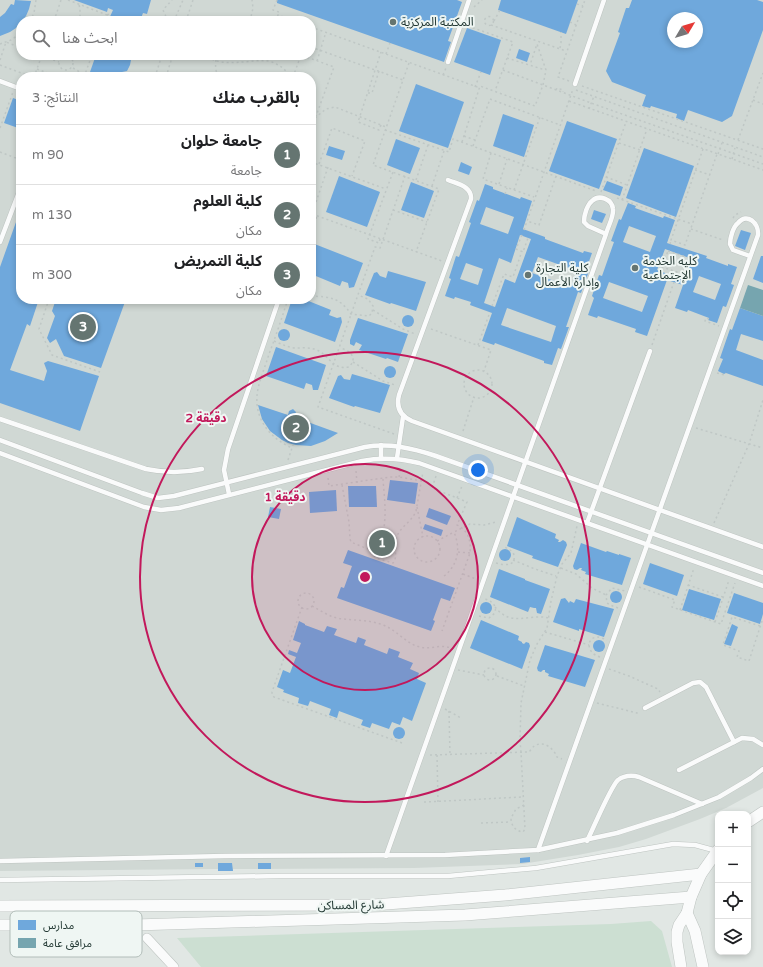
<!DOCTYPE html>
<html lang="ar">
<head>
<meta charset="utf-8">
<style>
	:root { --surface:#fff; --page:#f6f6f6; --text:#202124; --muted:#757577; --line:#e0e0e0; --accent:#657571 }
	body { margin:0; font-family:"Varela Round","Noto Sans Arabic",sans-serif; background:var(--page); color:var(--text); direction:rtl }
	.controls { position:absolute; right:12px; bottom:12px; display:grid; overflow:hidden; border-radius:8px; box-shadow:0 2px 6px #0003 }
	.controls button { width:36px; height:36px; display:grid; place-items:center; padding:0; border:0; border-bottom:1px solid var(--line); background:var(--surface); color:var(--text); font:20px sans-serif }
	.compass { position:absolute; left:667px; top:12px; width:36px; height:36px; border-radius:50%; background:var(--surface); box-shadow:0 2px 6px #0003; rotate:52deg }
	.you { position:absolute; left:478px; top:470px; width:14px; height:14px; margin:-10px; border:3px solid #fff; border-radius:50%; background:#1a73e8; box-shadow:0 0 0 6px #1a73e833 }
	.badge { display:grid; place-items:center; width:26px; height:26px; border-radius:50%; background:var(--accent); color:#fff; font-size:13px; font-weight:700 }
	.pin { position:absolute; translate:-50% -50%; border:2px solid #fff; box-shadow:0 1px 4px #0006 }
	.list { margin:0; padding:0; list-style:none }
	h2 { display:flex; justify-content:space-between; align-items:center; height:52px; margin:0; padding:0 16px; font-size:17px }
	h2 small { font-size:13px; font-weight:400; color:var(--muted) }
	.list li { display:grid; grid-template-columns:26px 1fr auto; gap:12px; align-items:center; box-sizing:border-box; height:60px; padding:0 16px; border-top:1px solid var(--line) }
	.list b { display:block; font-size:15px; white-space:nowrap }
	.list p { margin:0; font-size:13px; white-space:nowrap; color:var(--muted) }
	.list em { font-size:13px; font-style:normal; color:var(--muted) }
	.icon { flex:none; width:22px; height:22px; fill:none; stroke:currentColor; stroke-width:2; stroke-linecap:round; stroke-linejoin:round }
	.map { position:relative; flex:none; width:763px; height:967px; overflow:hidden; direction:ltr }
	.search { position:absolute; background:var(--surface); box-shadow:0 2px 6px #0003; left:16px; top:16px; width:300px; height:44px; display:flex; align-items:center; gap:10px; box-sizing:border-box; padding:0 14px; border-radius:16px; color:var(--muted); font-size:15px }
	.panel { position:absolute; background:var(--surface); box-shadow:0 2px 6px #0003; left:16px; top:72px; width:300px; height:232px; border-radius:16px; direction:rtl }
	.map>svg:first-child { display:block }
	.built { fill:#d0d8d4; fill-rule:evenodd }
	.green { fill:#ccdfd2 }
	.schools { fill:#6fa8dc; fill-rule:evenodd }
	.public { fill:#76a5af }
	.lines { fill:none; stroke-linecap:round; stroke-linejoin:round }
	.service-casing { stroke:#bec4c1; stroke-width:5.5 }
	.minor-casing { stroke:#bec4c1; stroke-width:10 }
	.tertiary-casing { stroke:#bec4c1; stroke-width:12 }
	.path { stroke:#bfc7c5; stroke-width:1.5; stroke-dasharray:2 3; stroke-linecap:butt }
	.service { stroke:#fafbfb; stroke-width:4.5 }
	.minor { stroke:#fafbfb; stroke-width:9 }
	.tertiary { stroke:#fafbfb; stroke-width:11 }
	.ring { fill:none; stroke:#c2185b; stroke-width:2 }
	.poi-dot { fill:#657571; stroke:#eff6f3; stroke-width:1.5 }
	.labels { text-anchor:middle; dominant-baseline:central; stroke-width:4; stroke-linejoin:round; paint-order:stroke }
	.poi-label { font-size:12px; fill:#223833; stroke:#eff6f3; text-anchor:start }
	.street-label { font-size:12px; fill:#223833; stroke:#eff6f3 }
	.key { fill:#eff6f3; stroke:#b2bdb9; stroke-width:1 }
	.key-label { font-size:11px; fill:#223833 }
	.centre { fill:#c2185b; stroke:#eff6f3; stroke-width:2 }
	.ring-label { font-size:12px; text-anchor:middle; font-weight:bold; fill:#c2185b; stroke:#eff6f3; stroke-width:4; stroke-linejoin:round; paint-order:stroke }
</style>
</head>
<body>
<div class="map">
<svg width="763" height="967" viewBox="0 0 763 967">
	<rect width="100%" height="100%" fill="#e1e7e4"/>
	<path class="built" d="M0,0H763V788L726,808L700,819L646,839L619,847L578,855L522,864L414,868L258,869H233V871H218V869L0,871ZM673,18H697V42H673ZM21,21H311V55H21ZM21,77H311V299H21Z"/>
	<path class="green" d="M651,921L662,931L672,967H201L177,938L611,924Z"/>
	<g class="schools">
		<path d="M15,0L31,1L29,9L26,16L16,28L10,32L0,36V17L5,13L11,4L14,5Z"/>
		<path d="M74,0H151L147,14L143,13L140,21H108L113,10L108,8L107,12Z"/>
		<path d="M277,0H457L462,2L448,41L451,42L444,62L277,3Z"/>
		<path d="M501,0H578L566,34L498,10Z"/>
		<path d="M632,0H757L763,2V30L732,116L722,122L688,110L684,121L676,118L677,114L651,106L650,108L642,106L646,95L612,82L606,71L620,33L618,32L626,8H629ZM673,18H697V42H673Z"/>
		<path d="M467,28L501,40L490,75L454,62Z"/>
		<path d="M519,49L530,53L527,62L516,58Z"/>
		<path d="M96,55H128L127,58L131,60L130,65L127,71L122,72L120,77H96L97,74L90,72Z"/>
		<path d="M416,84L464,102L448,148L399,131Z"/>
		<path d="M13,98L21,101V129L4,123Z"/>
		<path d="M503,114L534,125L524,157L493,146Z"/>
		<path d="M567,121L617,139L599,189L549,171Z"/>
		<path d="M396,139L420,148L410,174L387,165Z"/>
		<path d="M329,146L345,151L342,160L326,155Z"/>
		<path d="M644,148L694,166L676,217L626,198Z"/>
		<path d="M461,162L472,167L469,175L458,171Z"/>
		<path d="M339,176L380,192L367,227L326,212Z"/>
		<path d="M607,181L623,187L620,196L603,190Z"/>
		<path d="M411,182L434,191L424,218L401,210Z"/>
		<path d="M485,184L493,187V189L520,199L521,197L532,201L523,229L545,237V239L583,253L584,251L592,253L586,270L589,271L581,293L578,292L566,327H569L561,349L558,348L552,365L544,363V361L495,343L494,345L482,341L492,313L470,305L471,302L455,297L454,299L445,296L451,279L449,278L456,256L459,257L471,223L469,222L477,200L479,201ZM486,207L514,217L508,234L480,224ZM520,235L531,239L515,283L505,279L495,307L484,303L499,258L511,263ZM538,257L577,271L571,287L532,273ZM466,263L483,269L478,285L460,279ZM507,308L556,326L551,342L501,325Z"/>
		<path d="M628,203L636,206L635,208L663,218L664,216L675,220L667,243L707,256L706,258L728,266V264L737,267L731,284L734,285L726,307L723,306L717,323L708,320L709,318L688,310L687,312L675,308L683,285L667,280L647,336L635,332L636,329L598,316L597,318L588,315L594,298L592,296L599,275L602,276L614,242L611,241L619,219L621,220ZM629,226L656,236L650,252L623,242ZM665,249L692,259L684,280L657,270ZM699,276L721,284L715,300L693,292ZM609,282L648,296L642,312L603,298Z"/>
		<path d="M21,208V299H39L30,326L27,324L10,370L44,381L47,371L44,363L48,361L99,376L80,431L0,403V267Z"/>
		<path d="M594,210L606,214L602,223L591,219Z"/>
		<path d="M741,230L751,233L745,250L735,246Z"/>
		<path d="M312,243L363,263L354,287L349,288L348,283L342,281L340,286L311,274Z"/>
		<path d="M761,256H763V283L753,279Z"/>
		<path d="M388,271L426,282L416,311L391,303L390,304L365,295L374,273L377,272L380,276L386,278Z"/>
		<path d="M56,299H126L101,368L64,356L56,339L50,343L47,338L55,316L52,311Z"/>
		<path d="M292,299L306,300L331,310L329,315L337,318L341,317L342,322L335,342L284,323Z"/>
		<path d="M740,308L763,316V341L741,334L736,350L763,360V386L726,373L724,374L718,371L723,359L720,358L730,329L732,330Z"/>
		<circle cx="408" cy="321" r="6"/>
		<path d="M358,318L408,334L398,362L387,358L386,359L359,350L362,345L356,342L354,346L350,344V340Z"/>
		<circle cx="284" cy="335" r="6"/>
		<path d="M276,347L326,365L318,390H313L312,385L306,383L304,389L266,376Z"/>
		<circle cx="390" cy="372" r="6"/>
		<path d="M352,374L390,385L380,413L355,406L354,407L329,398L338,376L341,375L344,379L350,380Z"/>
		<path d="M258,405L288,415L289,411L293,409L296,412L294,417L338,433L325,441L311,446L296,445L288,443L282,440L270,431L262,419Z"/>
		<path d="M390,480L418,483L415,504L387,500Z"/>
		<path d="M348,486H376L377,507H349Z"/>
		<path d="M336,490L337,511L310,513L309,492Z"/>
		<path d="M270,507L281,509L279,519L268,517Z"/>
		<path d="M429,508L451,516L447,525L426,517Z"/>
		<path d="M517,517L556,534L555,538L559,540L558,542H560L563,540L566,542L567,545L558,567L532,558L533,556L507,546Z"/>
		<path d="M425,524L443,530L441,536L423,529Z"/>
		<path d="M581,543L606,552L607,551L619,555V554L631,558L622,585L585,574L586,572L581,570L582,568H580L577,570L574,569L573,566Z"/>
		<circle cx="505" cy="555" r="6"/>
		<path d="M348,550L455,588L450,601L441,598L433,620L435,621L431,631L337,598L341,587L344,588L352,566L343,563Z"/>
		<path d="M650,563L684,575L677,596L643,584Z"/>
		<path d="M499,569L525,579V580L550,589L541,614L537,613L536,608H534L530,607L528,612L490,597Z"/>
		<path d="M689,589L721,599L714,620L682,610Z"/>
		<circle cx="616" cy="597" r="6"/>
		<path d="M734,593L763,603V614L760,624L727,613Z"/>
		<path d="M565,598L569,603L570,601L574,603L576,599L614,609L604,637L579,629V631L553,622L561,599Z"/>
		<circle cx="486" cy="608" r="6"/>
		<path d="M481,620L519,636L518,640L522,642V643L524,644L526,642L529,643L530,646L522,669L470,648Z"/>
		<path d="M299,621L305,624V625L324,632L327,626L337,629L334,635L356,643L358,637L366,640L364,645L387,654L389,648L400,652L398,657L413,663L410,669L419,673L417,679L426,683L412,721L403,717L400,725L392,722L389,729L372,723L370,728L361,725L363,720L339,711L337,718L329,715L331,709L310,701L308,706L298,703L299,698L283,692L284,690L277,687L283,670L290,673L296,657L288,654L289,650L297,653L301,643L293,640Z"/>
		<path d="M732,624L738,627L731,646L724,644Z"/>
		<circle cx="599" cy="646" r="6"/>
		<path d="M545,645L595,660L585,687L548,676L549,674L545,672V670H543L541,672L538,671L537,668Z"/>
		<circle cx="399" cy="733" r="6"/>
		<path d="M530,857V862L520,863V858Z"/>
		<rect x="195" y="863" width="8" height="4"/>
		<path d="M218,863H232L233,871H218Z"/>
		<rect x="258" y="863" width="13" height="6"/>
	</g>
	<path class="public" d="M748,285L763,290V316L740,308Z"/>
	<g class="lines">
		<g class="service-casing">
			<g id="service">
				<path d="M448,62L469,0"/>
				<path d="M0,81L21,89"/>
				<path d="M575,84L604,0"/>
				<path d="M448,180C457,184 472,186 471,199L399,395C396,407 400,416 412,421L763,547"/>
				<path d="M0,242L21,187"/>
				<path d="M0,419L146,469C165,473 183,473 202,469"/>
				<path d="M0,440L142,493L158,498L174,496L365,447C390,443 412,448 436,456L763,573"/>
				<path d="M0,453L144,507L161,510L179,508L362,461C382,457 399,458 419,463L763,586"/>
				<path d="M381,458V445"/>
				<path d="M397,458L403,417"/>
				<path d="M229,494L224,470L228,449L279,299"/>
				<path d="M587,523L650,351"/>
				<path d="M645,708L693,683L700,682L706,687L734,742"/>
				<path d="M679,770L742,738L753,739L763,745"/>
				<path d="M587,841C593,829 611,786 618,780C625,775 632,775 639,777L702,804"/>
				<path d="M538,850L758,235C759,223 747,212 738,223C733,227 730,238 730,244L733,250L750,256"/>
				<path d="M386,856L606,234C608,226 614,217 613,209C612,199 599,194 592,201C587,205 584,215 584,222L588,226L606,234"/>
				<path d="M0,861L225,856L445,855L538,850L617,833L674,815L719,797L751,778L763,769"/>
				<path d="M0,880L281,876H448L536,868L673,844L695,845L717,851"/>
			</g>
		</g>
		<g class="minor-casing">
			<path id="minor" d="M147,938L174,967"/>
		</g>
		<g class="tertiary-casing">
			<g id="tertiary">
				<path d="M748,822L763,812"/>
				<path d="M0,906L373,905L505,895L701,874"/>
				<path d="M687,913L695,931L703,967"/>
				<path d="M0,925H135L465,915L691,897"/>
				<path d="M681,967L677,942V932L679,925L687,913L691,897L701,874L718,850"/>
			</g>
		</g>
		<g class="path">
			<path d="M68,0L107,15L105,21"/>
			<path d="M277,0L273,10L279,12L278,15"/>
			<path d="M577,4L583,6"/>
			<path d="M79,5L80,8V21"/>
			<path d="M474,7L482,0"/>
			<path d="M107,15L111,13"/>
			<circle cx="489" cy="21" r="4.5"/>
			<path d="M30,21L34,13L36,0"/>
			<path d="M54,21L61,0"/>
			<path d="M168,21L163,10L172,0"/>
			<path d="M174,21L183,0"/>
			<path d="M186,21L193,0"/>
			<path d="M250,21L253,8L252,0"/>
			<path d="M269,21H270"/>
			<path d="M276,21L278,15L295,21"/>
			<path d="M494,21L500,10"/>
			<path d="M570,22L576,25"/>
			<path d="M491,25L566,51"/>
			<path d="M468,26L513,42L495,91"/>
			<path d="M311,27L480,88"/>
			<path d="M0,44L11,40L21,33"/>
			<path d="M311,47L403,80"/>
			<path d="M560,48L561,43V32"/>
			<path d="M386,54L390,43"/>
			<path d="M39,55L59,62"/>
			<path d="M203,55C226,69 245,59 269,61C278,64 285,68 290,77"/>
			<path d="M217,55C215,63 215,69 218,77"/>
			<circle cx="66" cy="63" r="7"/>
			<path d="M507,58L545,70"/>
			<path d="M49,59L51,55"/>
			<path d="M0,60L6,42L21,48"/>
			<path d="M317,61L326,32"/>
			<path d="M409,63L373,165L439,189L416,252"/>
			<path d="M0,65L32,77"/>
			<path d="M73,68L85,75"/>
			<path d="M37,69L58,77"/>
			<path d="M503,70L591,103L763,164"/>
			<path d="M443,75L446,68"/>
			<path d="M34,77L42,55"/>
			<path d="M84,77L92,55"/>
			<path d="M155,77L162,55"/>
			<path d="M167,77L168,70L173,55"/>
			<path d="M293,77L301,55L334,67L316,116"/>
			<path d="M295,77H297"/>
			<path d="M569,81L558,77L585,0"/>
			<path d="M582,86L763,149"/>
			<path d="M475,87L481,72"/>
			<path d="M556,90L557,88L563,90V92"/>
			<path d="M576,90L763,157"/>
			<path d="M368,93H372L379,71"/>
			<path d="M753,100L763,104"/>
			<path d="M569,101L763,170"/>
			<path d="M589,109L594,96"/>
			<path d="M311,121L326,109L335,107L386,127"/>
			<path d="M381,125L379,130L358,122L381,52"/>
			<path d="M0,128L13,92"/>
			<path d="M385,130L449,152L453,139L596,191"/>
			<path d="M464,136L475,140"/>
			<path d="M738,140L763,73"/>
			<path d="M462,142L480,86L535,106L543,85L546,70L537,44L530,65"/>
			<path d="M619,143L640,150"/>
			<path d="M473,146L490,99L560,125"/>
			<path d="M703,149L671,240L685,245L717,154"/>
			<path d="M0,152L21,160"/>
			<path d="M491,153L483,179L534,197"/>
			<path d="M718,154L722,143"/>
			<path d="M732,159L735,148"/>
			<path d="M311,162L386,189"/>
			<path d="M319,164L332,128L365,141L352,176"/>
			<path d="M328,167L312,214L442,261"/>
			<path d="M695,170L710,175"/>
			<path d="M556,176L539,225L527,221L573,89"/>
			<path d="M606,177L627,185"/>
			<path d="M416,180L428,145"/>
			<path d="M499,184L507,159"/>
			<path d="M432,186L444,151"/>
			<path d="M514,190L540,117"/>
			<path d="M601,192L626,122"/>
			<path d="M505,194L507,188"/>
			<path d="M617,198L692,224"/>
			<path d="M622,200L647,129"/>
			<path d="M393,210L427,222"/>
			<path d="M733,218L735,215L741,212"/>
			<path d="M691,229L723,240"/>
			<path d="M524,230L527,221"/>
			<path d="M311,233L317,216"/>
			<path d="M522,235L516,249L523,252L528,238"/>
			<path d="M380,239L379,243L368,239L393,172"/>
			<path d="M670,244L671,240"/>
			<path d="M668,251L689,258L683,274L662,267Z"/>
			<path d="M311,296C330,297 339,297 351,314L369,316L372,313L373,306L368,299L358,295"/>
			<path d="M49,299L39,329L52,355L100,372"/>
			<path d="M288,299C282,317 276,336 269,354C265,368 258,382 257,396C255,420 271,439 292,448"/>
			<path d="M492,306L504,274L513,277L522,251"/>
			<path d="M373,310L403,329L415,334"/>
			<path d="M709,319L706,318L705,321L719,326"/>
			<path d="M431,329L491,350L484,371"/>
			<path d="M274,341C281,344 287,347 295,348C302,348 310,347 317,350C330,356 332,370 349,367L353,362C354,353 347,350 340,348"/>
			<path d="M478,345L490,312"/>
			<path d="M652,345L674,282"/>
			<path d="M353,362L383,381L395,385"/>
			<circle cx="478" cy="384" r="14"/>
			<path d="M717,373L725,375L726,373"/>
			<path d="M696,428L763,448"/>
			<path d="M463,431L474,397"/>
			<path d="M394,434L318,407L375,247L380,248L405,176"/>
			<path d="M288,460L293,445"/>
			<path d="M356,471L357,483"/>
			<path d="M436,476L432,488L467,502L457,525C469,531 471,541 470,553L442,631"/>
			<path d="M399,477L401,467"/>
			<path d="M328,478L329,486L390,477H399L422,481"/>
			<path d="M342,485L349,522L350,539L351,542L368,549L374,556L379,559L393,563C398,558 394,547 396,539C399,527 412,522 416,511L423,472"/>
			<path d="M457,498L462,486"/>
			<path d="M417,507L423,537"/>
			<path d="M714,523L749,444L763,400"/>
			<circle cx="427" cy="549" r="13"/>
			<path d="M437,541L454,532"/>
			<path d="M368,549C392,544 384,497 383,479"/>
			<path d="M458,552L470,553"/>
			<path d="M513,560L535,569L556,576"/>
			<path d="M496,563C506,566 518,566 513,552L503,546"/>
			<path d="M561,568L576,574L592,588L606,595"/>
			<path d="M463,574L476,579"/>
			<path d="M444,576C458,565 461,549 454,532L470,524L484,525L496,522"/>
			<path d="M688,585L723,597"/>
			<path d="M639,587L675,600L672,607L721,624L735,583"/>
			<circle cx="306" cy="601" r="8"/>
			<path d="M312,606C320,610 328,616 337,618C352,621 368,619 383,625C397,630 406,644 420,647C431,650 442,643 453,649"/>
			<path d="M302,607L272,692V695L274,697L402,743"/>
			<path d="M495,607C512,628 528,613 549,618"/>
			<path d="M618,608L610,605L607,603L606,595L612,588L625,591"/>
			<path d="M680,610L694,568"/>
			<path d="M479,616L489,618L495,613C497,604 491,601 483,598"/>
			<path d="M715,622L729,580"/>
			<path d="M760,626L732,617L723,645L739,651L737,657L749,661L763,618"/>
			<path d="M545,632L589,645"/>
			<path d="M600,657C586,653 586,638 597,637C600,637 604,639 607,640"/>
			<circle cx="490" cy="674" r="6"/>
			<path d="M609,669L629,676L658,689L660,692"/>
			<path d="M458,670L484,675"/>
			<path d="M497,676L524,686"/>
			<path d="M597,703L637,713L640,711"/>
			<path d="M445,709L461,718"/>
			<path d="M449,711L450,755"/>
			<path d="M430,755L529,752C531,750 533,746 536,745C545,741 554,749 557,757L562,759"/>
			<path d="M437,755L438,802"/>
			<path d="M424,802L523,797"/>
			<path d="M524,805L516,809L511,818C511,825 515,831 523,832L525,829L521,752L520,741L521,703L530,660L537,644L547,628L551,601L557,576L562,564L571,553L577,526"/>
			<path d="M481,823L511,822"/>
		</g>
		<use href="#service" class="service"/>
		<use href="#minor" class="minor"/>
		<use href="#tertiary" class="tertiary"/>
	</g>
	<circle cx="365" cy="577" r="113" fill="#c2185b" fill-opacity=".12"/>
	<g class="ring">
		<circle cx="365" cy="577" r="113"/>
		<circle cx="365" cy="577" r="225"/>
	</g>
	<g class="poi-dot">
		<circle cx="393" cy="22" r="4"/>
		<circle cx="635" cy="268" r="4"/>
		<circle cx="528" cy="275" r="4"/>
	</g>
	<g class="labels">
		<g class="poi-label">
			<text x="401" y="22">المكتبة المركزية</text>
			<text x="643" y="261">كليه الخدمة<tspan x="643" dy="14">الإجتماعية</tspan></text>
			<text x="536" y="268">كلية التجارة<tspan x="536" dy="14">وإدارة الأعمال</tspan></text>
		</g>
		<g class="street-label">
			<text transform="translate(351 905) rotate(-1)">شارع المساكن</text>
		</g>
	</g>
	<rect x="10" y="911" width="132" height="46" rx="6" class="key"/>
	<rect x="18" y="920" width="18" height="10" fill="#6fa8dc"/>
	<rect x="18" y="938" width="18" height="10" fill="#76a5af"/>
	<g class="key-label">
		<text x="43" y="929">مدارس</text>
		<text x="43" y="947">مرافق عامة</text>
	</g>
	<circle cx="365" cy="577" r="6" class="centre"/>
	<g class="ring-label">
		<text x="206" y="422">2 دقيقة</text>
		<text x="285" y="501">1 دقيقة</text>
	</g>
</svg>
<div class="controls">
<button>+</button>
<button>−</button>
<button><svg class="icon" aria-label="locate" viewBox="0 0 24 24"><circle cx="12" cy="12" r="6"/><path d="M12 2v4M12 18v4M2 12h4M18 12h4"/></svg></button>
<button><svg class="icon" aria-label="layers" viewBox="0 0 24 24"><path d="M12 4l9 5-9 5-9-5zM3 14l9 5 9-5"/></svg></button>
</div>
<svg class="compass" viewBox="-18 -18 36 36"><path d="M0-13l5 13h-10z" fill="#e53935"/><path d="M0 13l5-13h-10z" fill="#757577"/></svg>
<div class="you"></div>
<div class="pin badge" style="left:382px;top:543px">1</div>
<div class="pin badge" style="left:296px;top:428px">2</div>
<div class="pin badge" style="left:83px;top:327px">3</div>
<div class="search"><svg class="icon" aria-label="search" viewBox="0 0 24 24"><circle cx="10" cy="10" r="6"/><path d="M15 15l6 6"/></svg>ابحث هنا</div>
<section class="panel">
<h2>بالقرب منك<small>النتائج: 3</small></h2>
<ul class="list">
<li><span class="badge">1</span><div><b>جامعة حلوان</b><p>جامعة</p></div><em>90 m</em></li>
<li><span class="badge">2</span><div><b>كلية العلوم</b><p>مكان</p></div><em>130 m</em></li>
<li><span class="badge">3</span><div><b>كلية التمريض</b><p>مكان</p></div><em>300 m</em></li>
</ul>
</section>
</div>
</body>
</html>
